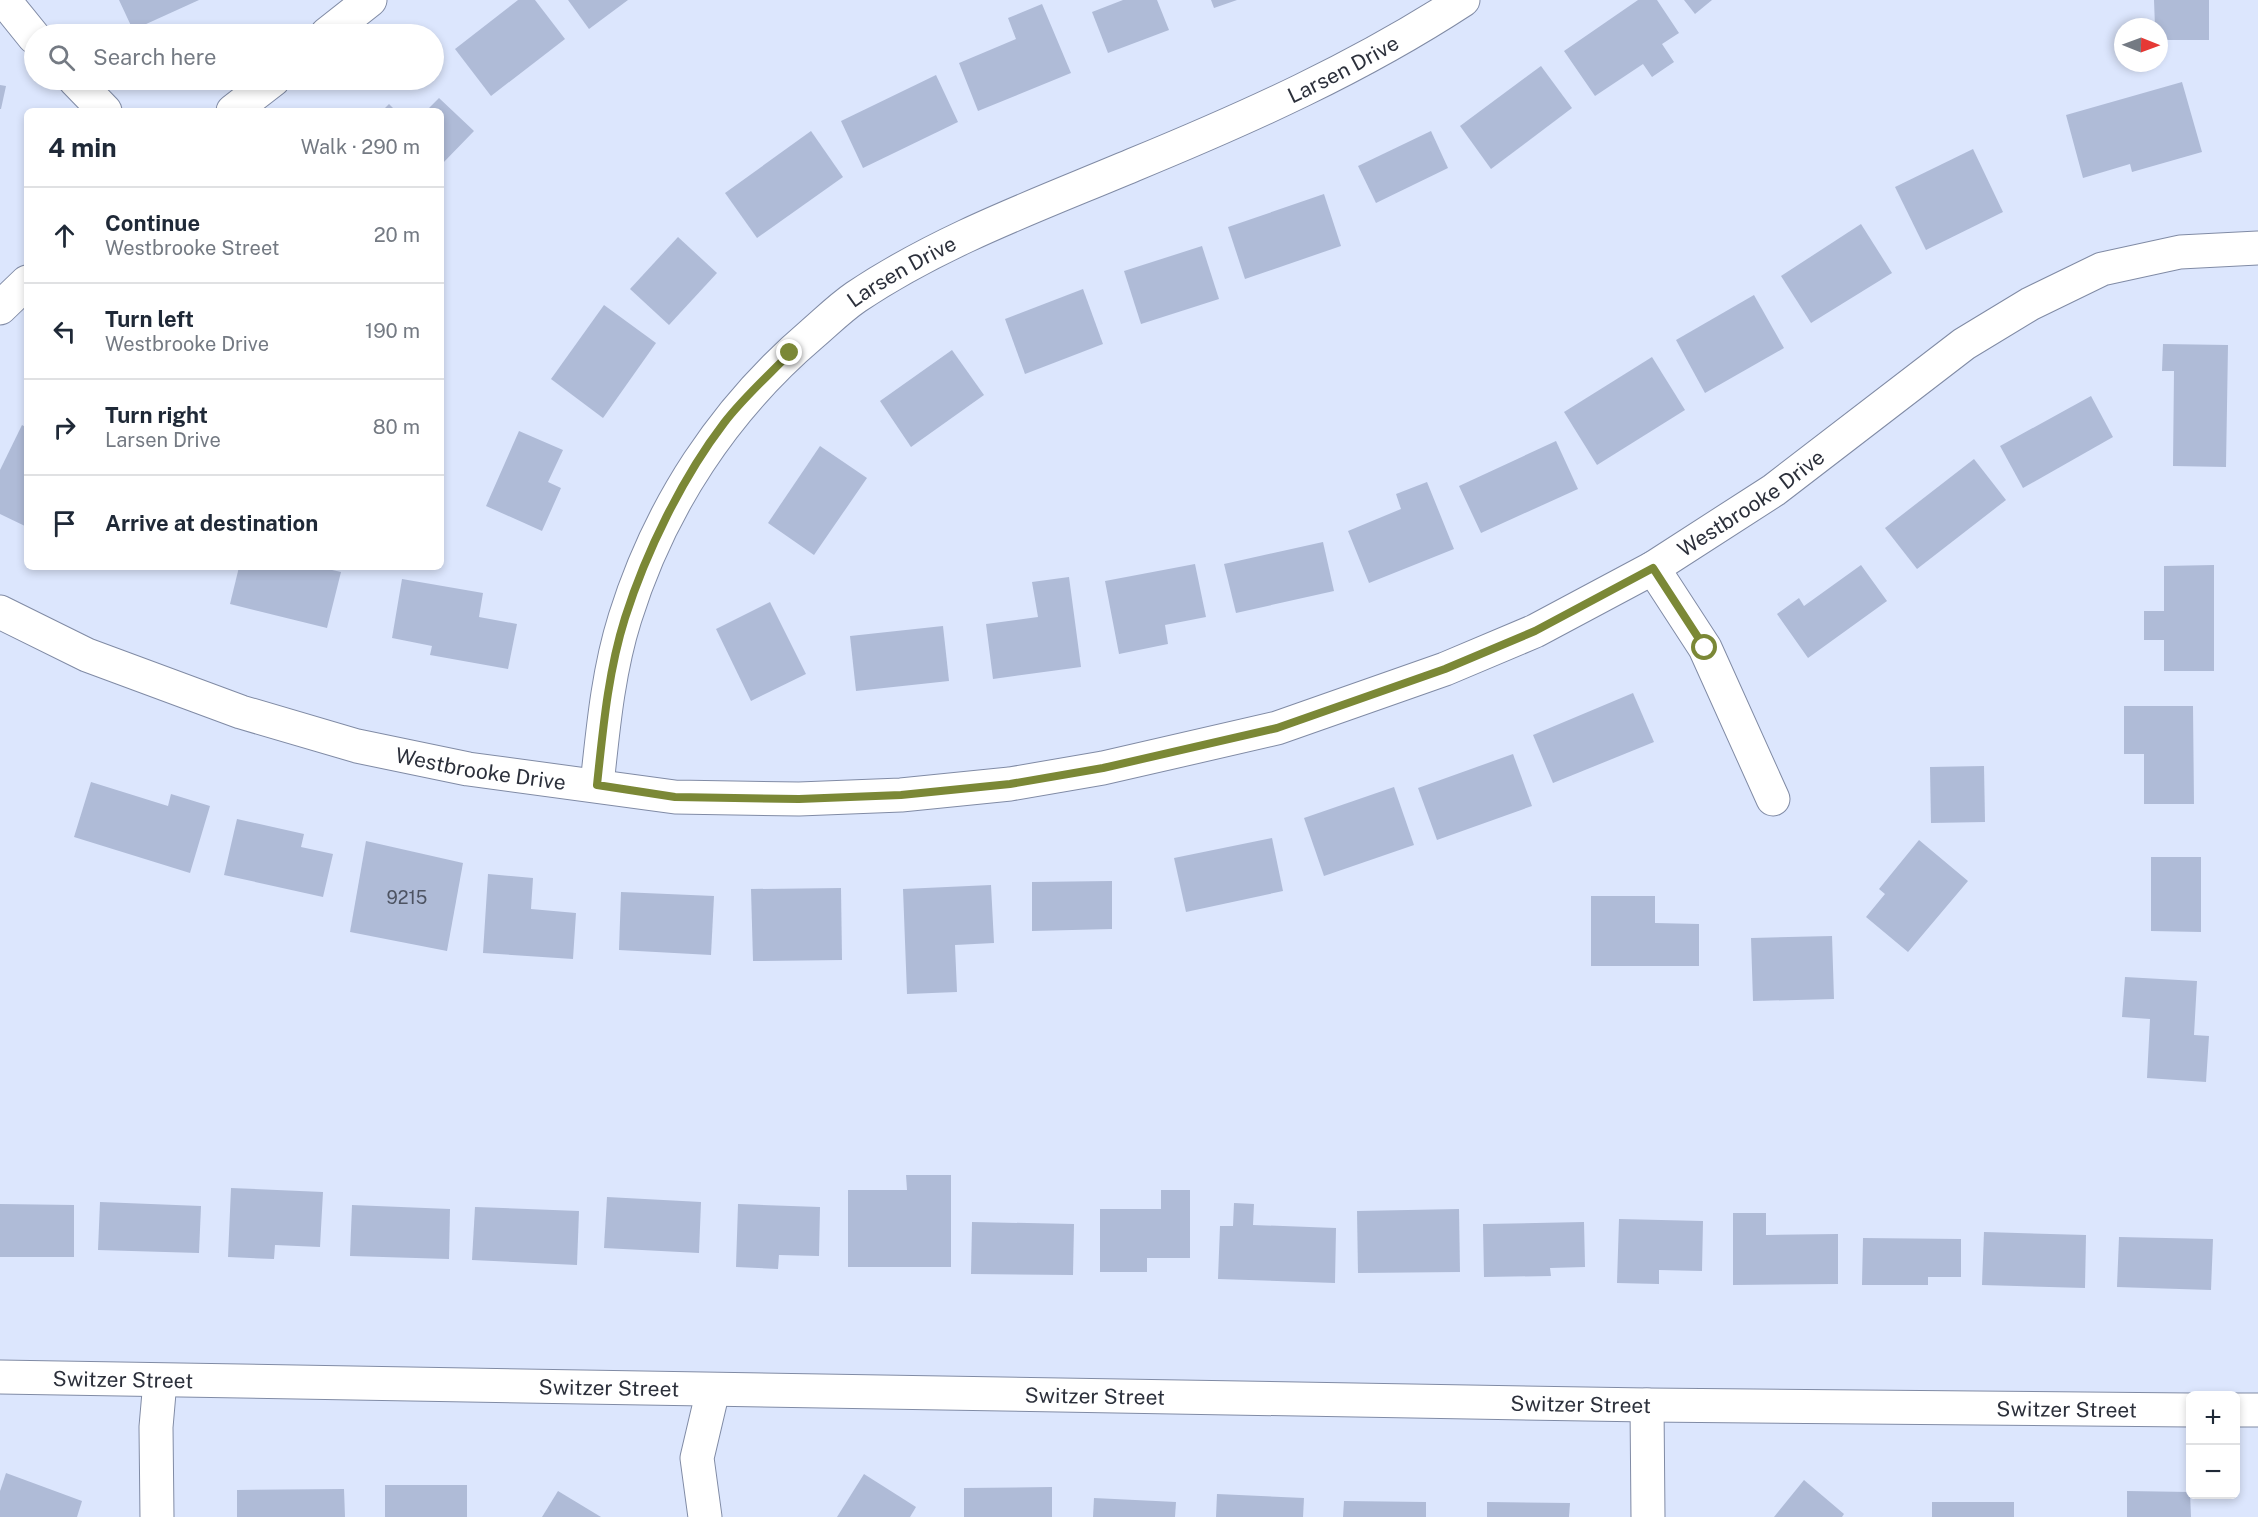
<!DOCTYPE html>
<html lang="en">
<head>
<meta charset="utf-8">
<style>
	:root { --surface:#fff; --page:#f2f2f3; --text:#1f2937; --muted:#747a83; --line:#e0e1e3 }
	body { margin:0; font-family:"Public Sans",sans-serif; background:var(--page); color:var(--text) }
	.controls { position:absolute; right:18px; bottom:18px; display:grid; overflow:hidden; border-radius:9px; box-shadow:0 3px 9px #0003 }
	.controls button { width:54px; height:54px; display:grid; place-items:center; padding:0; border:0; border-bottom:2px solid var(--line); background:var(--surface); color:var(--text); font:30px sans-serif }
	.compass { position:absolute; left:2114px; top:18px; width:54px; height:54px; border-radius:50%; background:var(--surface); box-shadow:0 3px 9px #0003; rotate:91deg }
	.stop { position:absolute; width:18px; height:18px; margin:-14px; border:4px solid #7b8836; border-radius:50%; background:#fff }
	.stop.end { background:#7b8836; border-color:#fff; box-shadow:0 2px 6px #0008 }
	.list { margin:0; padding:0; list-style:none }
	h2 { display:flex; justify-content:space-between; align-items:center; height:78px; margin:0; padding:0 24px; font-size:26px }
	h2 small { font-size:20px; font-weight:400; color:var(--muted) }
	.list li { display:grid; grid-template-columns:39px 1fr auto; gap:18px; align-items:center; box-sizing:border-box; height:96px; padding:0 24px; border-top:2px solid var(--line) }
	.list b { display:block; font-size:22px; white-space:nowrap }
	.list p { margin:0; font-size:20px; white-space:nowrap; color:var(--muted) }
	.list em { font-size:20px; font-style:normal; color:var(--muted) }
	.icon { flex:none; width:33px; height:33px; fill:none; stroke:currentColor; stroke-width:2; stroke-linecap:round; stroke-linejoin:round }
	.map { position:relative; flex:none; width:2258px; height:1517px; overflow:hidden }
	.search { position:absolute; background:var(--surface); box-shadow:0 3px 9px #0003; left:24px; top:24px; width:420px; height:66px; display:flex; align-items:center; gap:15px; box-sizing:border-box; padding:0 21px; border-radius:33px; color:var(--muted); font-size:22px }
	.panel { position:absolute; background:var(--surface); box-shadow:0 3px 9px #0003; left:24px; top:108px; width:420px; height:462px; border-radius:9px }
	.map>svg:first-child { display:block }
	.building { fill:#afbbd7 }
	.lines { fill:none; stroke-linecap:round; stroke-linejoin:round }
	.street-casing { stroke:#808ba5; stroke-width:35 }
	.street { stroke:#fff; stroke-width:33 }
	.route { stroke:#7b8836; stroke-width:8 }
	.labels { text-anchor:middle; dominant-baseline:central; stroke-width:6; stroke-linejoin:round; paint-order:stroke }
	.number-label { font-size:18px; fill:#4d5362 }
	.street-label { font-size:21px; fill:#2c303b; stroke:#fff }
</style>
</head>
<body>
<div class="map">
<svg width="2258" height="1517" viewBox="0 0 2258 1517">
	<rect width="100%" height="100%" fill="#dce6fd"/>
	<g class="building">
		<path d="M119,0H199L133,30Z"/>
		<path d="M518,0H535L565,39L491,96L455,49Z"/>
		<path d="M568,0H628L589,29Z"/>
		<path d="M1123,0H1157L1169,30L1108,53L1092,12Z"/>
		<path d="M1211,0H1237L1214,8Z"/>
		<path d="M1638,0H1657L1679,33L1662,44L1674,62L1652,77L1643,64L1595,96L1564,51Z"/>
		<path d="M1684,0H1712L1695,14Z"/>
		<path d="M2154,0H2209V40H2159V27H2155Z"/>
		<path d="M1042,4L1071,73L978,111L959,63L1016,39L1008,18Z"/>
		<path d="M1541,66L1572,108L1491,169L1460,126Z"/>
		<path d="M936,75L958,122L863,168L841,121Z"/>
		<path d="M2182,82L2202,152L2132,172L2130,164L2083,178L2066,115Z"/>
		<path d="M0,85L6,86L1,109H0Z"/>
		<path d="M439,98L474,131L441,165V111H426Z"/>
		<path d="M389,104L396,111H382Z"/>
		<path d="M811,131L843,177L757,238L725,193Z"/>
		<path d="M1431,131L1448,168L1376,203L1358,166Z"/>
		<path d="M1973,149L2003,212L1926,250L1895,187Z"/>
		<path d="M1324,194L1341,246L1245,279L1228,227Z"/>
		<path d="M1861,224L1892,273L1811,323L1781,276Z"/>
		<path d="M678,237L717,273L669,325L630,289Z"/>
		<path d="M1202,246L1219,299L1141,324L1124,271Z"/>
		<path d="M1083,289L1103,344L1025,374L1005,319Z"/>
		<path d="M1754,295L1784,348L1705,393L1676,340Z"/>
		<path d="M604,305L656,343L603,418L551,379Z"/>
		<path d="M2163,344L2228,345L2226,467L2173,466L2174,371H2162Z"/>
		<path d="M952,350L984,395L911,447L880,401Z"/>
		<path d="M1652,357L1685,410L1597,465L1564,412Z"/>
		<path d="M2091,396L2113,437L2023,488L2000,446Z"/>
		<path d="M22,425L27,428V527L0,514V470Z"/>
		<path d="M519,431L563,450L548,482L561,488L542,531L486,506Z"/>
		<path d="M1556,441L1578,489L1481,533L1459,486Z"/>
		<path d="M820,446L867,478L814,555L768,523Z"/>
		<path d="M1974,459L2006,500L1917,569L1885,528Z"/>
		<path d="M1427,482L1454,549L1369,583L1348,531L1401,509L1396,494Z"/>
		<path d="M1323,542L1334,591L1236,613L1224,564Z"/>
		<path d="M1195,564L1206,617L1165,625L1168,644L1119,654L1105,581Z"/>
		<path d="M1861,565L1887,601L1808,658L1777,614L1799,598L1804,606Z"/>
		<path d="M2214,565V671H2164V640H2144V611H2164V566Z"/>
		<path d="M239,567H319L341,572L327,628L230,604Z"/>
		<path d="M1069,577L1081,667L993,679L986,624L1038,617L1032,582Z"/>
		<path d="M402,579L483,593L479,617L517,624L508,669L430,655L432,646L392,638Z"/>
		<path d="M770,602L806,674L751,701L716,629Z"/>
		<path d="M943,626L949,681L856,691L850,636Z"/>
		<path d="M1633,693L1654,742L1553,783L1533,735Z"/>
		<path d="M2124,706H2193L2194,804H2144V754H2124Z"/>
		<path d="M1513,754L1532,806L1437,840L1418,788Z"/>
		<path d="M1984,766L1985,822L1931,823L1930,767Z"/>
		<path d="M91,782L168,806L171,794L210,806L190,873L74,837Z"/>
		<path d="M1394,787L1414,845L1324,876L1304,818Z"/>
		<path d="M237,819L304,834L301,847L333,854L323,897L224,875Z"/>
		<path d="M1272,838L1283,891L1186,912L1174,858Z"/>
		<path d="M1919,840L1968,881L1908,952L1866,917L1885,894L1879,889Z"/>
		<path d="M366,841L463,863L447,951L350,932Z"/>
		<path d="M2151,857H2201V932L2151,931Z"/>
		<path d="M488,874L533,878L531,909L576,913L573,959L483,953Z"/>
		<path d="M1112,881V929L1032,931V882Z"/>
		<path d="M991,885L994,943L955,945L957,992L907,994L903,889Z"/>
		<path d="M841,888L842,960L753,961L751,889Z"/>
		<path d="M621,892L714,896L711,955L619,950Z"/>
		<path d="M1591,896H1655V923L1699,924V966H1591Z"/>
		<path d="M1832,936L1834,999L1753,1001L1751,938Z"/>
		<path d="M2125,977L2197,981L2194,1035L2209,1036L2206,1082L2147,1078L2150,1019L2122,1017Z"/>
		<path d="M906,1175H951V1267H848V1190H907Z"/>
		<path d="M231,1188L323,1192L320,1247L275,1245L274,1259L228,1257Z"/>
		<path d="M1161,1190H1190V1258H1147V1272H1100V1209H1161Z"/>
		<path d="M607,1197L701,1202L699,1253L604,1248Z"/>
		<path d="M100,1202L201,1206L199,1253L98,1250Z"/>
		<path d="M1234,1203L1254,1204L1253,1225L1336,1228L1335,1283L1218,1279L1220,1226H1233Z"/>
		<path d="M0,1204L74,1205V1257H0Z"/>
		<path d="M738,1204L820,1207L819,1256L779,1255L778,1269L736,1267Z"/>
		<path d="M352,1205L450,1209L449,1259L350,1256Z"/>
		<path d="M475,1207L579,1211L577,1265L472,1260Z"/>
		<path d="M1459,1209L1460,1272L1358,1273L1357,1211Z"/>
		<path d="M1733,1213H1766V1235L1838,1234V1284L1733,1285Z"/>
		<path d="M1619,1219L1703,1221L1702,1271L1659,1270V1284L1617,1283Z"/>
		<path d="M972,1222L1074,1224L1073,1275L971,1274Z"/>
		<path d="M1584,1222L1585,1267L1550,1268L1551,1276L1484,1277L1483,1224Z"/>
		<path d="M1984,1232L2086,1235L2085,1288L1982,1285Z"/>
		<path d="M2119,1237L2213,1239L2211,1290L2117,1287Z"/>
		<path d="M1863,1238L1961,1239V1277H1928V1285H1862Z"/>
		<path d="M6,1473L82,1501L77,1517H0V1491Z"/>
		<path d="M864,1474L916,1507L910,1517H837Z"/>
		<path d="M1804,1480L1844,1514L1842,1517H1774Z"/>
		<rect x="385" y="1485" width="82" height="32"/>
		<path d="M1052,1487V1517H964V1488Z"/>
		<path d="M344,1489L345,1517H237V1490Z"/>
		<path d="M558,1491L601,1517H542Z"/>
		<path d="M2127,1491L2190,1492L2191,1517H2127Z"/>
		<path d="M1217,1494L1304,1498L1303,1517H1216Z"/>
		<path d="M1094,1498L1176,1502L1175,1517H1093Z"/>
		<path d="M1344,1501L1426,1502V1517H1343Z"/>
		<path d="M1487,1502L1570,1503L1569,1517H1487Z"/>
		<rect x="1932" y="1502" width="82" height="15"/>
	</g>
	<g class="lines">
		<g class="street-casing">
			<g id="street">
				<path d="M4,0L34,37"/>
				<path d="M327,34L370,0"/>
				<path d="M75,80L105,111"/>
				<path d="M233,111L273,80"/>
				<path d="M0,308L27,282"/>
				<path d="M1653,568L1705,648L1773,799"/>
				<path id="s1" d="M0,612L87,655L241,712L357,746L468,769L675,797L799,799L901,795L1010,784L1103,768L1277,728L1445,669L1535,631L1653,568L1774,490L1964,344L2030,304L2102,269L2180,252L2258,248"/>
				<path id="s2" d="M597,785C603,729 608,672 625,618C660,506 724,409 812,334C826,322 840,308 856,297C941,240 1038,205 1133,165C1247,118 1359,68 1463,0"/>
				<path id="s3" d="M0,1377L1647,1405L2190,1410"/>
				<path d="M1647,1405L1648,1517"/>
				<path d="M2236,1410H2258"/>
				<path d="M157,1517L156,1427L160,1381"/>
				<path d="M705,1517L697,1458L713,1390"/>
			</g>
		</g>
		<use href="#street" class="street"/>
	</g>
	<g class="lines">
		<path class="route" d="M790,353C768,376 743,398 724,423C682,478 646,552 625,618C608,672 603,729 597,785L675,797L799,799L901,795L1010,784L1103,768L1277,728L1445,669L1535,631L1653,568L1705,648"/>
	</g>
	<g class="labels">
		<g class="number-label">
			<text x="407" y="897">9215</text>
		</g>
		<g class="street-label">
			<text stroke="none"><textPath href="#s2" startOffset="1110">Larsen Drive</textPath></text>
			<text stroke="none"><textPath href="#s2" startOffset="624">Larsen Drive</textPath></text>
			<text stroke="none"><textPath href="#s1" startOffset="1840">Westbrooke Drive</textPath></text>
			<text stroke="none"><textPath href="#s1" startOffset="508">Westbrooke Drive</textPath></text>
			<text stroke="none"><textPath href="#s3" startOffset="123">Switzer Street</textPath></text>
			<text stroke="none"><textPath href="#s3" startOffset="609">Switzer Street</textPath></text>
			<text stroke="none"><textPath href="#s3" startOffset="1095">Switzer Street</textPath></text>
			<text stroke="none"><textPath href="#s3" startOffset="1581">Switzer Street</textPath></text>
			<text stroke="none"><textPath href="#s3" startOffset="2067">Switzer Street</textPath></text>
		</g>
	</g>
</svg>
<div class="controls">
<button>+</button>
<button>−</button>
</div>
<svg class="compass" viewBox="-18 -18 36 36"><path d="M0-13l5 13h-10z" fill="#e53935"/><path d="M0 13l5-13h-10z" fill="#747a83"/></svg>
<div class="stop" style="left:1705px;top:648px"></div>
<div class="stop end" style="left:790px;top:353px"></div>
<div class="search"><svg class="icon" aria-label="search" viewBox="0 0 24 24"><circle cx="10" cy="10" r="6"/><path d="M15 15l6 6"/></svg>Search here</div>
<section class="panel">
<h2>4 min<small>Walk · 290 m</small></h2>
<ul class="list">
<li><svg class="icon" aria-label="ahead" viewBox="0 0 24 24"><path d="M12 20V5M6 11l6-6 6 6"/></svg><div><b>Continue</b><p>Westbrooke Street</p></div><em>20 m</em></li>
<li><svg class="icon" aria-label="left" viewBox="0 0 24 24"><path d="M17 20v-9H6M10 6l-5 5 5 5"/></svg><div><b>Turn left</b><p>Westbrooke Drive</p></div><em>190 m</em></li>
<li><svg class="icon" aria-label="right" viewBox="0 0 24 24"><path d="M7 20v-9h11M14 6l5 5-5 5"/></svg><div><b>Turn right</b><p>Larsen Drive</p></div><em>80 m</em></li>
<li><svg class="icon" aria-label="arrive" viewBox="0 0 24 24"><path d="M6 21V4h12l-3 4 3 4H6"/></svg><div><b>Arrive at destination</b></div></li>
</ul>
</section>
</div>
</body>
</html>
